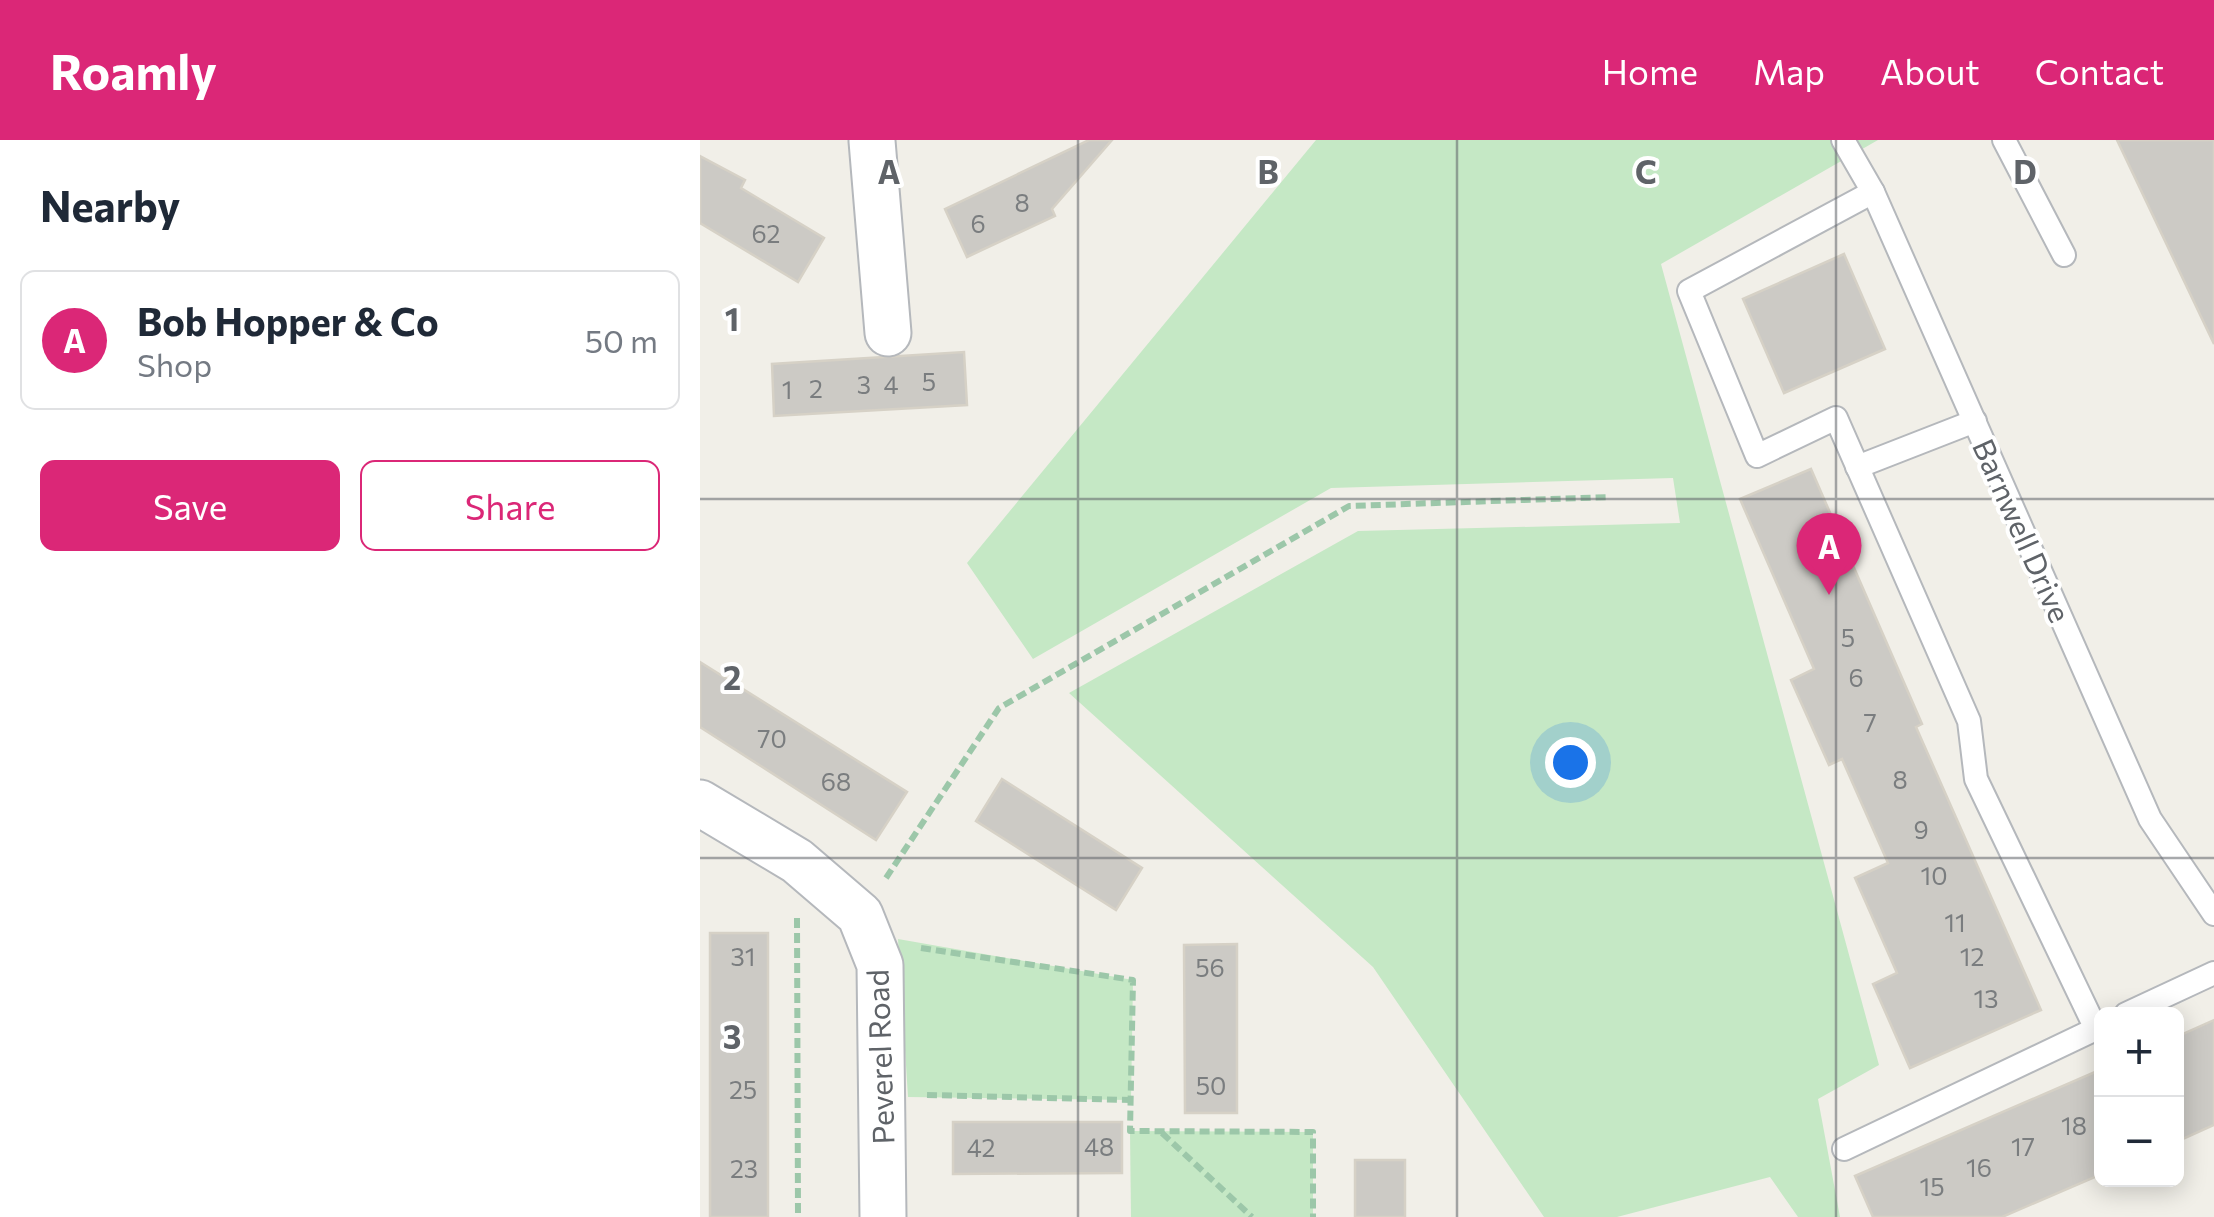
<!DOCTYPE html>
<html lang="en">
<head>
<meta charset="utf-8">
<style>
	:root { --surface:#fff; --page:#f2f2f3; --text:#1f2937; --muted:#747a83; --line:#e0e1e3; --accent:#db2777 }
	body { margin:0; font-family:Commissioner,sans-serif; background:var(--page); color:var(--text) }
	.controls { position:absolute; right:30px; bottom:30px; display:grid; overflow:hidden; border-radius:15px; box-shadow:0 5px 25px #0003 }
	.controls button { width:90px; height:90px; display:grid; place-items:center; padding:0; border:0; border-bottom:2px solid var(--line); background:var(--surface); color:var(--text); font:50px sans-serif }
	.you { position:absolute; left:870px; top:622px; width:35px; height:35px; margin:-25px; border:8px solid #fff; border-radius:50%; background:#1a73e8; box-shadow:0 0 0 15px #1a73e833 }
	.badge { display:grid; place-items:center; width:65px; height:65px; border-radius:50%; background:var(--accent); color:#fff; font-size:32px; font-weight:700 }
	.pin { position:absolute; translate:-50% -82px; filter:drop-shadow(0 2px 5px #0008) }
	.pin::after { content:''; position:absolute; top:52px; width:35px; height:30px; background:inherit; clip-path:polygon(0 0,100% 0,50% 100%) }
	.list { margin:0; padding:0; list-style:none }
	h2 { display:flex; justify-content:space-between; align-items:center; height:130px; margin:0; padding:0 40px; font-size:42px }
	h2 small { font-size:32px; font-weight:400; color:var(--muted) }
	.list li { display:grid; grid-template-columns:65px 1fr auto; gap:30px; align-items:center; box-sizing:border-box; height:140px; margin:0 20px 20px; padding:0 20px; border:2px solid var(--line); border-radius:15px }
	.list b { display:block; font-size:38px; white-space:nowrap }
	.list p { margin:0; font-size:32px; white-space:nowrap; color:var(--muted) }
	.list em { font-size:32px; font-style:normal; color:var(--muted) }
	.actions { display:flex; gap:20px; padding:30px 40px }
	.actions a { flex:1; padding:22px 0; border:2px solid var(--accent); border-radius:15px; text-align:center; font-size:35px; color:var(--accent) }
	.actions .main { background:var(--accent); color:#fff }
	.map { position:relative; flex:none; width:1514px; height:1077px; overflow:hidden }
	header { display:flex; align-items:center; gap:60px; box-sizing:border-box; height:140px; padding:0 50px; background:var(--accent); color:#fff }
	header strong { font-size:48px }
	nav { display:flex; gap:55px; margin-inline-start:auto; font-size:35px }
	main { display:flex }
	aside { flex:1; background:var(--surface) }
	.map>svg:first-child { display:block }
	.green { fill:#c5e8c5 }
	.building { fill:#cccac5; stroke:#d6d1c6; stroke-width:2.5 }
	.lines { fill:none; stroke-linecap:round; stroke-linejoin:round }
	.lane-casing { stroke:#b5b8bc; stroke-width:26 }
	.street-casing { stroke:#b5b8bc; stroke-width:49 }
	.path { stroke:#9cc7a9; stroke-width:6; stroke-dasharray:10 5; stroke-linecap:butt }
	.lane { stroke:#fff; stroke-width:22 }
	.street { stroke:#fff; stroke-width:45 }
	.grid { fill:none; stroke:#5f6368; stroke-width:2.5; stroke-opacity:0.55 }
	.labels { text-anchor:middle; dominant-baseline:central; stroke-width:8; stroke-linejoin:round; paint-order:stroke }
	.number-label { font-size:25px; fill:#7a7d7f }
	.street-label { font-size:30px; fill:#5f6368; stroke:#fff }
	.grid-label { font-size:32px; text-anchor:middle; font-weight:bold; fill:#5f6368; stroke:#fff; stroke-width:8; stroke-linejoin:round; paint-order:stroke }
</style>
</head>
<body>
<header>
<strong>Roamly</strong>
<nav><a>Home</a><a>Map</a><a>About</a><a>Contact</a></nav>
</header>
<main>
<aside>
<h2>Nearby<small></small></h2>
<ul class="list">
<li><span class="badge">A</span><div><b>Bob Hopper &amp; Co</b><p>Shop</p></div><em>50 m</em></li>
</ul>
<div class="actions"><a class="main">Save</a><a>Share</a></div>
</aside>
<div class="map">
<svg width="1514" height="1077" viewBox="0 0 1514 1077">
	<rect width="100%" height="100%" fill="#f1efe8"/>
	<g class="green">
		<path d="M616,0H1178L961,124L1179,925L1118,959L1140,1077H1098L1070,1037L917,1077H844L673,827L369,553L658,391L980,383L973,338L631,348L333,519L267,423Z"/>
		<path d="M198,799L433,840L431,960L208,957Z"/>
		<path d="M430,991L613,992V1077H431Z"/>
	</g>
	<g class="building">
		<path d="M389,0H412L352,69L355,76L267,117L245,69Z"/>
		<path d="M1417,0H1514V204Z"/>
		<path d="M0,16L45,40L41,48L124,98L98,142L0,83Z"/>
		<path d="M1144,114L1185,209L1084,253L1043,159Z"/>
		<path d="M264,212L267,265L74,276L72,224Z"/>
		<path d="M1111,329L1222,584L1216,587L1341,870L1210,928L1173,844L1197,833L1155,738L1188,723L1142,619L1129,625L1091,540L1114,529L1040,359Z"/>
		<path d="M0,522L207,652L176,700L0,587Z"/>
		<path d="M302,639L442,728L416,770L276,681Z"/>
		<rect x="10" y="793" width="58" height="284"/>
		<path d="M537,804V973H485L484,805Z"/>
		<path d="M1514,880V985L1476,1002V897Z"/>
		<path d="M1402,929V1034L1302,1077H1173L1155,1036Z"/>
		<path d="M253,982H422V1033L253,1034Z"/>
		<rect x="655" y="1020" width="50" height="57"/>
	</g>
	<g class="lines">
		<g class="lane-casing">
			<g id="lane">
				<path d="M1143,0L1173,52L1450,679L1514,774"/>
				<path d="M1304,0L1364,115"/>
				<path d="M1173,52L989,151L1057,316L1136,278L1269,581L1276,639L1396,889"/>
				<path d="M1157,327L1275,281"/>
				<path d="M1426,874L1514,833"/>
				<path d="M1144,1009L1402,886"/>
			</g>
		</g>
		<g class="street-casing">
			<g id="street">
				<path d="M172,1L188,193"/>
				<path d="M0,663L97,721L160,775L180,825L183,1077"/>
			</g>
		</g>
		<g class="path">
			<path d="M186,738L299,568L649,366L910,357"/>
			<path d="M97,778L98,1077"/>
			<path d="M221,808L433,840L430,991L613,992V1077"/>
			<path d="M227,955L431,960"/>
			<path d="M462,993L552,1077"/>
		</g>
		<use href="#lane" class="lane"/>
		<use href="#street" class="street"/>
	</g>
	<path class="grid" d="M378,0V1077M757,0V1077M1136,0V1077M0,359H1514M0,718H1514"/>
	<g class="labels">
		<g class="number-label">
			<text x="322" y="62">8</text>
			<text x="278" y="83">6</text>
			<text x="66" y="93">62</text>
			<text x="229" y="241">5</text>
			<text x="164" y="244">3</text>
			<text x="191" y="244">4</text>
			<text x="116" y="248">2</text>
			<text x="87" y="249">1</text>
			<text x="1148" y="497">5</text>
			<text x="1156" y="537">6</text>
			<text x="1170" y="582">7</text>
			<text x="72" y="598">70</text>
			<text x="1200" y="639">8</text>
			<text x="136" y="641">68</text>
			<text x="1221" y="689">9</text>
			<text x="1234" y="735">10</text>
			<text x="1255" y="782">11</text>
			<text x="43" y="816">31</text>
			<text x="1272" y="816">12</text>
			<text x="510" y="827">56</text>
			<text x="1286" y="858">13</text>
			<text x="511" y="945">50</text>
			<text x="43" y="949">25</text>
			<text x="1374" y="985">18</text>
			<text x="399" y="1006">48</text>
			<text x="1323" y="1006">17</text>
			<text x="281" y="1007">42</text>
			<text x="1279" y="1027">16</text>
			<text x="44" y="1028">23</text>
			<text x="1232" y="1046">15</text>
		</g>
		<g class="street-label">
			<text transform="translate(1323 390) rotate(66)">Barnwell Drive</text>
			<text transform="translate(179 917) rotate(-92)">Peverel Road</text>
		</g>
	</g>
	<g class="grid-label">
		<text x="189" y="44">A</text>
		<text x="568" y="44">B</text>
		<text x="946" y="44">C</text>
		<text x="1325" y="44">D</text>
		<text x="32" y="191">1</text>
		<text x="32" y="550">2</text>
		<text x="32" y="909">3</text>
	</g>
</svg>
<div class="controls">
<button>+</button>
<button>−</button>
</div>
<div class="you"></div>
<div class="pin badge" style="left:1129px;top:455px">A</div>
</div>
</main>
</body>
</html>
